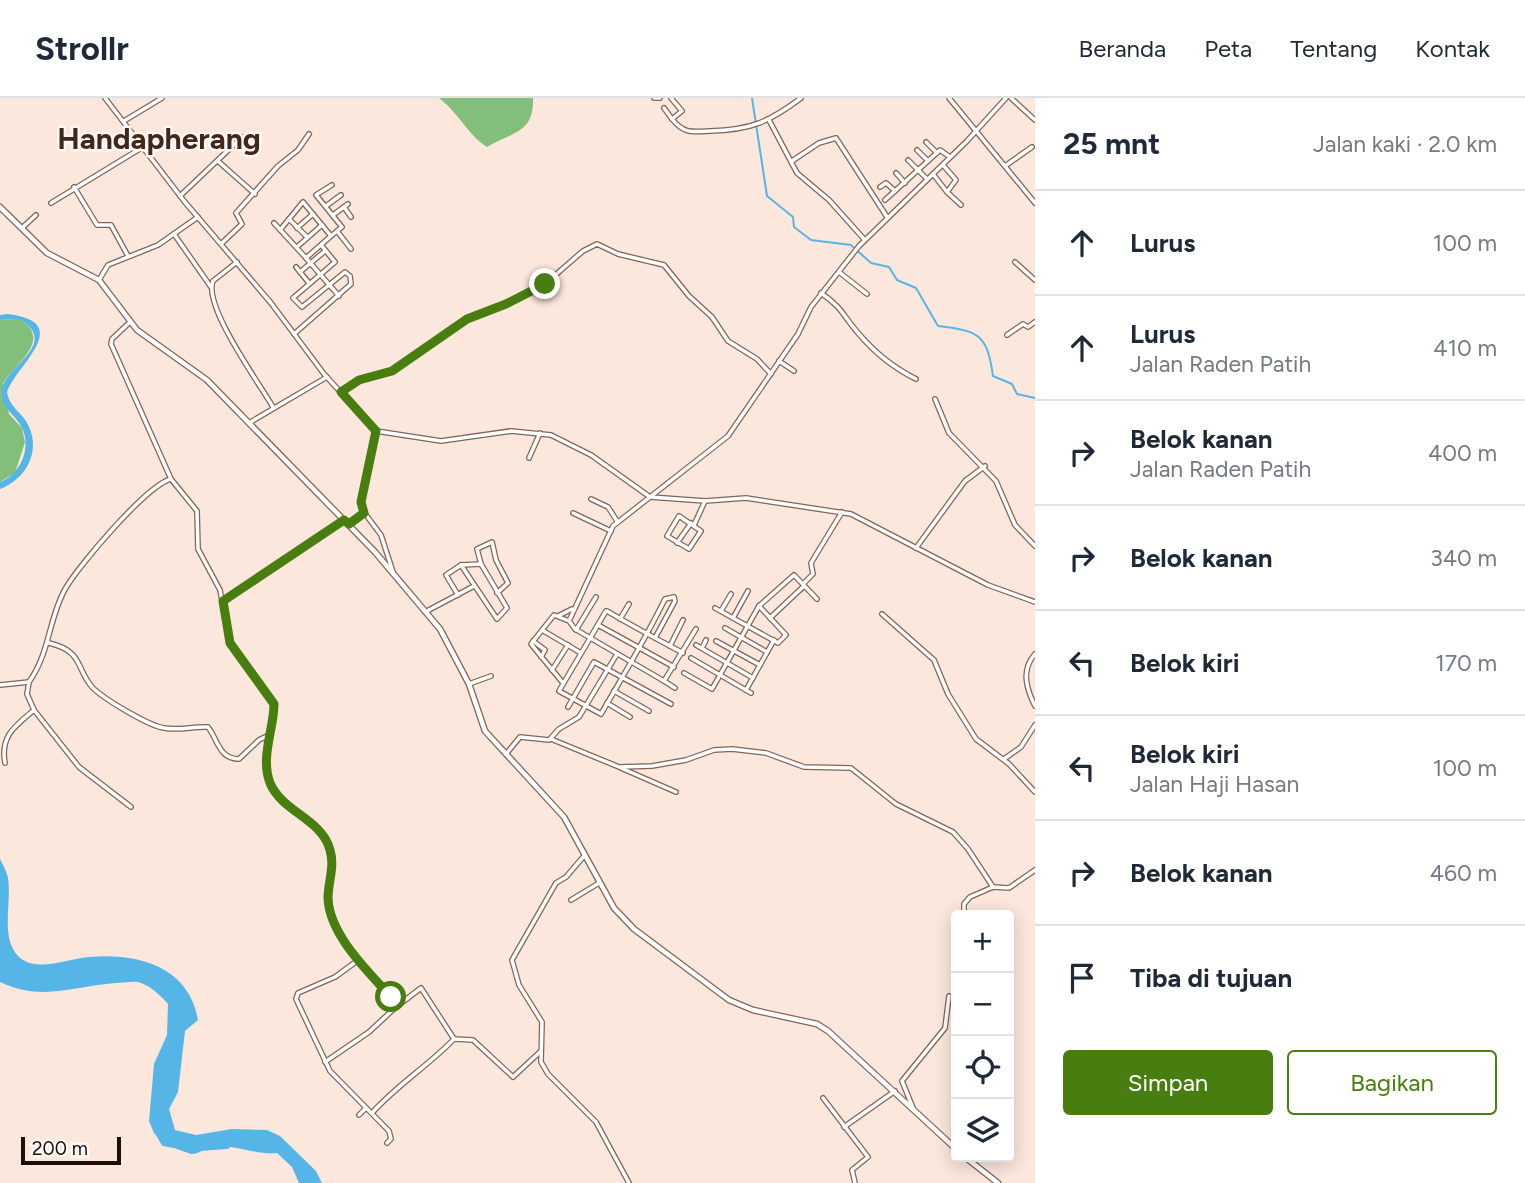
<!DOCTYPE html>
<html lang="id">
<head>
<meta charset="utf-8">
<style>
	:root { --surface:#fff; --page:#f6f6f7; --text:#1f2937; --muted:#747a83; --line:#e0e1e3; --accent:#487d10 }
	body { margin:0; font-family:Figtree,sans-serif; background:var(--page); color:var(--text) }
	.controls { position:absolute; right:21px; bottom:21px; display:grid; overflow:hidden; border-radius:7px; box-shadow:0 4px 18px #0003 }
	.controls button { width:63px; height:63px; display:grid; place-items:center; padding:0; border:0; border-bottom:2px solid var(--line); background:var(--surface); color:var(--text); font:35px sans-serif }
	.scale { position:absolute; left:21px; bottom:18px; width:100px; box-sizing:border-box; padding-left:7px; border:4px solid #1a0f09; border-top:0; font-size:19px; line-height:24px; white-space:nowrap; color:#1a0f09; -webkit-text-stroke:5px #fff8f4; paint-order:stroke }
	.stop { position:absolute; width:21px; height:21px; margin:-16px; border:5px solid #487d10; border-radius:50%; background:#fff }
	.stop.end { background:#487d10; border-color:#fff; box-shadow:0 2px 7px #0008 }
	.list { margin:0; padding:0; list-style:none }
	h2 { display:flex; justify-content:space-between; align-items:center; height:91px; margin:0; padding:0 28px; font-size:30px }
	h2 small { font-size:23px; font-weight:400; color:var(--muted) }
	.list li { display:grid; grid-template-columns:46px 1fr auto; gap:21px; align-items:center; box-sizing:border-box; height:105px; padding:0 28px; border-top:2px solid var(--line) }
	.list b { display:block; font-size:26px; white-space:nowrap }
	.list p { margin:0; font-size:23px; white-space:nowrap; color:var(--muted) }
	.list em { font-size:23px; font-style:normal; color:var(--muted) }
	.actions { display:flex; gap:14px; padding:21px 28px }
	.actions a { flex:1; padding:16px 0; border:2px solid var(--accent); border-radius:7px; text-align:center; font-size:24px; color:var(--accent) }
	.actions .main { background:var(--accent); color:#fff }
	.icon { flex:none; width:38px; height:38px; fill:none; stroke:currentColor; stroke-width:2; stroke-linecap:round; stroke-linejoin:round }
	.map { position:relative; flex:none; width:1035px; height:1085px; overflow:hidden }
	header { display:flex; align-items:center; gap:42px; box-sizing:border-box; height:98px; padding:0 35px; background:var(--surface); border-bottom:2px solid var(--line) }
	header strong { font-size:33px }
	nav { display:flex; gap:38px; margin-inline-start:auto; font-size:24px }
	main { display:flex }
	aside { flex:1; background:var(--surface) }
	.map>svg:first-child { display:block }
	.forest { fill:#81bf7b }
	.water { fill:#56b5e7 }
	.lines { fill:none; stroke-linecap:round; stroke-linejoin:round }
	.stream { stroke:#56b5e7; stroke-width:2 }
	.river { stroke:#56b5e7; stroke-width:6 }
	.minor-casing { stroke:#826455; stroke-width:6 }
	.tertiary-casing { stroke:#826455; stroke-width:7 }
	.minor { stroke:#fff; stroke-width:3.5 }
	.tertiary { stroke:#fff; stroke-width:4.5 }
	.route { stroke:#487d10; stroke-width:9 }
	.labels { text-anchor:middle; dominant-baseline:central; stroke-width:5; stroke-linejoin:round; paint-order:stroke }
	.quarter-label { font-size:30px; font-weight:bold; fill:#42281b; stroke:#fff8f4 }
</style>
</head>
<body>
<header>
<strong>Strollr</strong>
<nav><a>Beranda</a><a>Peta</a><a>Tentang</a><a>Kontak</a></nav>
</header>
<main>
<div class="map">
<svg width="1035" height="1085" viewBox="0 0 1035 1085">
	<rect width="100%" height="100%" fill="#fce7dd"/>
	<g class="forest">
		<path d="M439,0H533C534,35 514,33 487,49C467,36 459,15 439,0Z"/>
		<path d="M0,221L21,222C53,243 14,266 3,286L9,316L22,330L25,344L15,375L0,384Z"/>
	</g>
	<g class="water">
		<path d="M7,216C78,224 13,270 7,295C10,308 19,313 26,323C43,351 27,381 0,391V384C20,377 32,350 22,330C16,316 0,311 2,293C3,269 60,247 21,222L0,221V217Z"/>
		<path d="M0,761C3,767 7,774 8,780C12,804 0,839 18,858C36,876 68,860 90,859C137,855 189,868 198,922L185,933L178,994L169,1011L175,1032L196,1037L232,1031L267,1032L280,1038L316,1073L322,1085H299L292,1069L277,1055C258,1057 238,1048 217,1048C206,1048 201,1056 191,1056L174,1050L154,1035L149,1023L154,966L167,937L168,906C160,897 150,887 138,884C131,883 122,885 116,885C72,888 43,904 0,884Z"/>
	</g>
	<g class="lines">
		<path class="stream" d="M752,0L767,98L793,119L794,129L811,142L851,147L871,165L889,169L897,182L916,190L938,228C978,233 987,235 993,278L1012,286L1017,296L1035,300"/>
		<g class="river">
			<path d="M157,1033L164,1045L174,1047"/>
			<path d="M199,1050L227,1048"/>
		</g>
		<g class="minor-casing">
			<g id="minor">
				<path d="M105,0L184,103L271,205L324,276L376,333L441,343L511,333L551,337L591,357L650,399L705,403L746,400L851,416L988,487L1035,504"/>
				<path d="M654,0H660"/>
				<path d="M671,0L682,13L672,21C684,36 692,34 710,33C751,32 769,24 801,0"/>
				<path d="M949,0L1035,105"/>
				<path d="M1011,0L1035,22"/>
				<path d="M664,10L672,21"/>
				<path d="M769,22L797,75L829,102L864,141"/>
				<path d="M124,23L162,0"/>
				<path d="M926,44L937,55"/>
				<path d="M917,52L928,63"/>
				<path d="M908,62L927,81"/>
				<path d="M792,63L819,45L836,40L887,119"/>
				<path d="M219,64L255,96"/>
				<path d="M1005,68L1032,49"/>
				<path d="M896,75L905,85"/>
				<path d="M933,76L947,94L956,82L943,67"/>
				<path d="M74,89L97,127H111L128,158"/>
				<path d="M880,89L886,85L895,93"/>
				<path d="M947,94L961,107"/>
				<path d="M180,98L242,39"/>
				<path d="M885,102L940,52L950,59"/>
				<path d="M51,105L143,49"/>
				<path d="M326,108L341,97"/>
				<path d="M344,109L351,119"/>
				<path d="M333,117L348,106"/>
				<path d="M289,121L307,139"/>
				<path d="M274,125L306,160L331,138L303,104L280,132"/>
				<path d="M22,130L36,117"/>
				<path d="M297,130L313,116"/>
				<path d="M337,133L351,151"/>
				<path d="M174,136L211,189"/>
				<path d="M331,138L342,129L316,97L332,87"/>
				<path d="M221,146L242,126L236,115L278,68L298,52L309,36"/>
				<path d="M297,149L322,127"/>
				<path d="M306,160L339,198"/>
				<path d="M237,164L213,183C203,208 259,285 273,309"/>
				<path d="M1015,164L1035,182"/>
				<path d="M296,169L309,185"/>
				<path d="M300,174L325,153"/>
				<path d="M839,174L867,196"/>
				<path d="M99,182L108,167L158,147L198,119"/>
				<path d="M821,195C843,210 843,218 859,236C875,255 894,270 916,281"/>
				<path d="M294,236L351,186L350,178L345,174L302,209L293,200L335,164L321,147"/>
				<path d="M1007,237L1023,226L1028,229L1035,224"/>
				<path d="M779,263L794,273"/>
				<path d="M341,294L359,283L392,273L467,221L506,206L545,186L583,153L597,146L618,156L664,167L689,198L712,219L728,243L757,261L771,276"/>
				<path d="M935,301L949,335L996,383L1015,427L1035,448"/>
				<path d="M249,325L327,279"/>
				<path d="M376,333L361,404L363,413L381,437L393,474"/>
				<path d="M529,360L540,335"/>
				<path d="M171,381L197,413L198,451L220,492L230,545L274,606C274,629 263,654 269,680C276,713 321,719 330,752C335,768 329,783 329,800C329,822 347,844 357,863L335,879L298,895L296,901L330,973L389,1033L391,1041L387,1045"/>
				<path d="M591,401L608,409L617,423"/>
				<path d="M573,415L611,433"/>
				<path d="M679,418L701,433L689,451L667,438Z"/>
				<path d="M349,426L364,415"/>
				<path d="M694,427L705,403"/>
				<path d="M677,445L691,425"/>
				<path d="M916,450L965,383L985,368"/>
				<path d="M481,466L507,510L497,521L461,467Z"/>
				<path d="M481,466L477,451L492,444L496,462L508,485L497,495"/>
				<path d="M803,486L813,476L811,465L842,414"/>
				<path d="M458,497L446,477L461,467"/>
				<path d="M223,503L343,422"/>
				<path d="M715,510L778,545L786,537L759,508"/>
				<path d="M427,513L474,488"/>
				<path d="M721,513L731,496"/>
				<path d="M882,516L934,562L948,596L976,641L1009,666L1035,694"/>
				<path d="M558,518L572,511"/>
				<path d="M733,520L748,493"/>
				<path d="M770,520L804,488"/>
				<path d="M620,521L629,506"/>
				<path d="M598,527L674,569"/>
				<path d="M725,530L767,554"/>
				<path d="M696,531L664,583L575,531L569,523L613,428L728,338L798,236L811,209L859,148L967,43L1006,0"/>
				<path d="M542,532L581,555"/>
				<path d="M576,532L596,499"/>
				<path d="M655,540L675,503L674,499L665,501C646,540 623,578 601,616L559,593L606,513H607C632,528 657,541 683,555"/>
				<path d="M533,543L545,552L541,559"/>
				<path d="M716,543L760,567"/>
				<path d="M49,545C84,553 76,572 93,590C104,601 149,628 164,630C179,633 194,628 208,629C218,642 219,661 239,661L259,642L269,637"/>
				<path d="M696,547L753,580"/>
				<path d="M670,548L683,522"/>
				<path d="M702,550L706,542"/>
				<path d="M1035,556C1021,572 1026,590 1035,608"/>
				<path d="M691,560L751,595"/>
				<path d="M552,572L568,547"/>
				<path d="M684,575L712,591L759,508L794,477L817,501"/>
				<path d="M664,583L675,590"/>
				<path d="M563,585L531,546L554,517L569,523"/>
				<path d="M469,586L491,578"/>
				<path d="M0,587L29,584C50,554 48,524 64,493C77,469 147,387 171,381L111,246L112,241L130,224"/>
				<path d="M746,592L774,542"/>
				<path d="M614,593L649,613"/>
				<path d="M607,605L630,619"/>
				<path d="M568,609L594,564L671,606"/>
				<path d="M34,612L79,669L131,709"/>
				<path d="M551,641L619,669L652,668L686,662L714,652L732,651L766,655L804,669L851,670L896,706L953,734L968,751L993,789"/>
				<path d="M506,656L520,639L549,642L559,631L579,619L617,556"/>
				<path d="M1004,661L1021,649L1035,627"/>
				<path d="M5,665C0,638 15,628 34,612L27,596L29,584"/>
				<path d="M621,670L676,694"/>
				<path d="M584,758L566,779L556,785L512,862L519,887L542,924L541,964L548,976L596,1024L629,1085"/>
				<path d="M571,802L599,785"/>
				<path d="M964,817V806L970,799L993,789L1009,790L1035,772"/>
				<path d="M454,941L473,942L513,979L541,953"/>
				<path d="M325,964L369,934L396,909L391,899L357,863"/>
				<path d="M823,1000L868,1059L852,1072L855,1085"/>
				<path d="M913,1010L902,983L945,930L949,898"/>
				<path d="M372,1015C397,987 428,968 454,941L421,890L396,909"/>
				<path d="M359,1017L366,1010"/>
				<path d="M844,1029L895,993"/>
			</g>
		</g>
		<g class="tertiary-casing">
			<g id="tertiary">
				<path d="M0,109L47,155L99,182L137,232L207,282L375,454L440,531L469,586L485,633L564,719L614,810L634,831L729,902L753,912L817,926L828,933L956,1051"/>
				<path d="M965,1059L998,1085"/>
			</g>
		</g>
		<use href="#minor" class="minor"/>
		<use href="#tertiary" class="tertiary"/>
	</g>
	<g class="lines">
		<path class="route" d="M391,899C369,874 329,837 328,800C328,784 335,769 330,752C322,721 282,714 270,685C260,659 274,631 274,606L230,545L223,503L344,422L349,426L364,415L361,404L376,333L341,294L359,282L392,273L467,221L506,206L545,186"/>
	</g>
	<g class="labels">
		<g class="quarter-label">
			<text x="159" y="40">Handapherang</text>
		</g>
	</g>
</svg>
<div class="controls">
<button>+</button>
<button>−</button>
<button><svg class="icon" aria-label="locate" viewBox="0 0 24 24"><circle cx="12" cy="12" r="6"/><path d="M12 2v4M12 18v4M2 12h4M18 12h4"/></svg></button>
<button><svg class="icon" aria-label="layers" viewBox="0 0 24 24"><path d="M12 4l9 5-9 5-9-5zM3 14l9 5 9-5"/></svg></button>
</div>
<div class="scale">200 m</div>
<div class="stop" style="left:391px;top:899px"></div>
<div class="stop end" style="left:545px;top:186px"></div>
</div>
<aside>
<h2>25 mnt<small>Jalan kaki · 2.0 km</small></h2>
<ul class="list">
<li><svg class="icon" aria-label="ahead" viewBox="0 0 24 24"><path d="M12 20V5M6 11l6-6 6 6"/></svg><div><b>Lurus</b></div><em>100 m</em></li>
<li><svg class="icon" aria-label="ahead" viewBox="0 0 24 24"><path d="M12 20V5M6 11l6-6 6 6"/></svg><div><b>Lurus</b><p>Jalan Raden Patih</p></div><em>410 m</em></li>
<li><svg class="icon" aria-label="right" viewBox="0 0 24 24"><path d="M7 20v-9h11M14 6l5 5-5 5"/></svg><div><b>Belok kanan</b><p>Jalan Raden Patih</p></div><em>400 m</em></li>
<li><svg class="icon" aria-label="right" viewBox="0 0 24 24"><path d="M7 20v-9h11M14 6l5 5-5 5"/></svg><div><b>Belok kanan</b></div><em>340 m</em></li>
<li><svg class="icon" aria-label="left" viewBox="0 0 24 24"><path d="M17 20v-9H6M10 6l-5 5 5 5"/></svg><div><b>Belok kiri</b></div><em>170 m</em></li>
<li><svg class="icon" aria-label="left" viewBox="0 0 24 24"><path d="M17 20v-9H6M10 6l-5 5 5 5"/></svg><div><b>Belok kiri</b><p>Jalan Haji Hasan</p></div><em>100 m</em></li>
<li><svg class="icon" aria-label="right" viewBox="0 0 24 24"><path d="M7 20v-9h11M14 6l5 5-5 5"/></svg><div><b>Belok kanan</b></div><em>460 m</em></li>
<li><svg class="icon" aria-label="arrive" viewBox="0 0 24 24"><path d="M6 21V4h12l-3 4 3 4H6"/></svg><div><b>Tiba di tujuan</b></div></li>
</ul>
<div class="actions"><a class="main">Simpan</a><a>Bagikan</a></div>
</aside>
</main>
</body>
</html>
